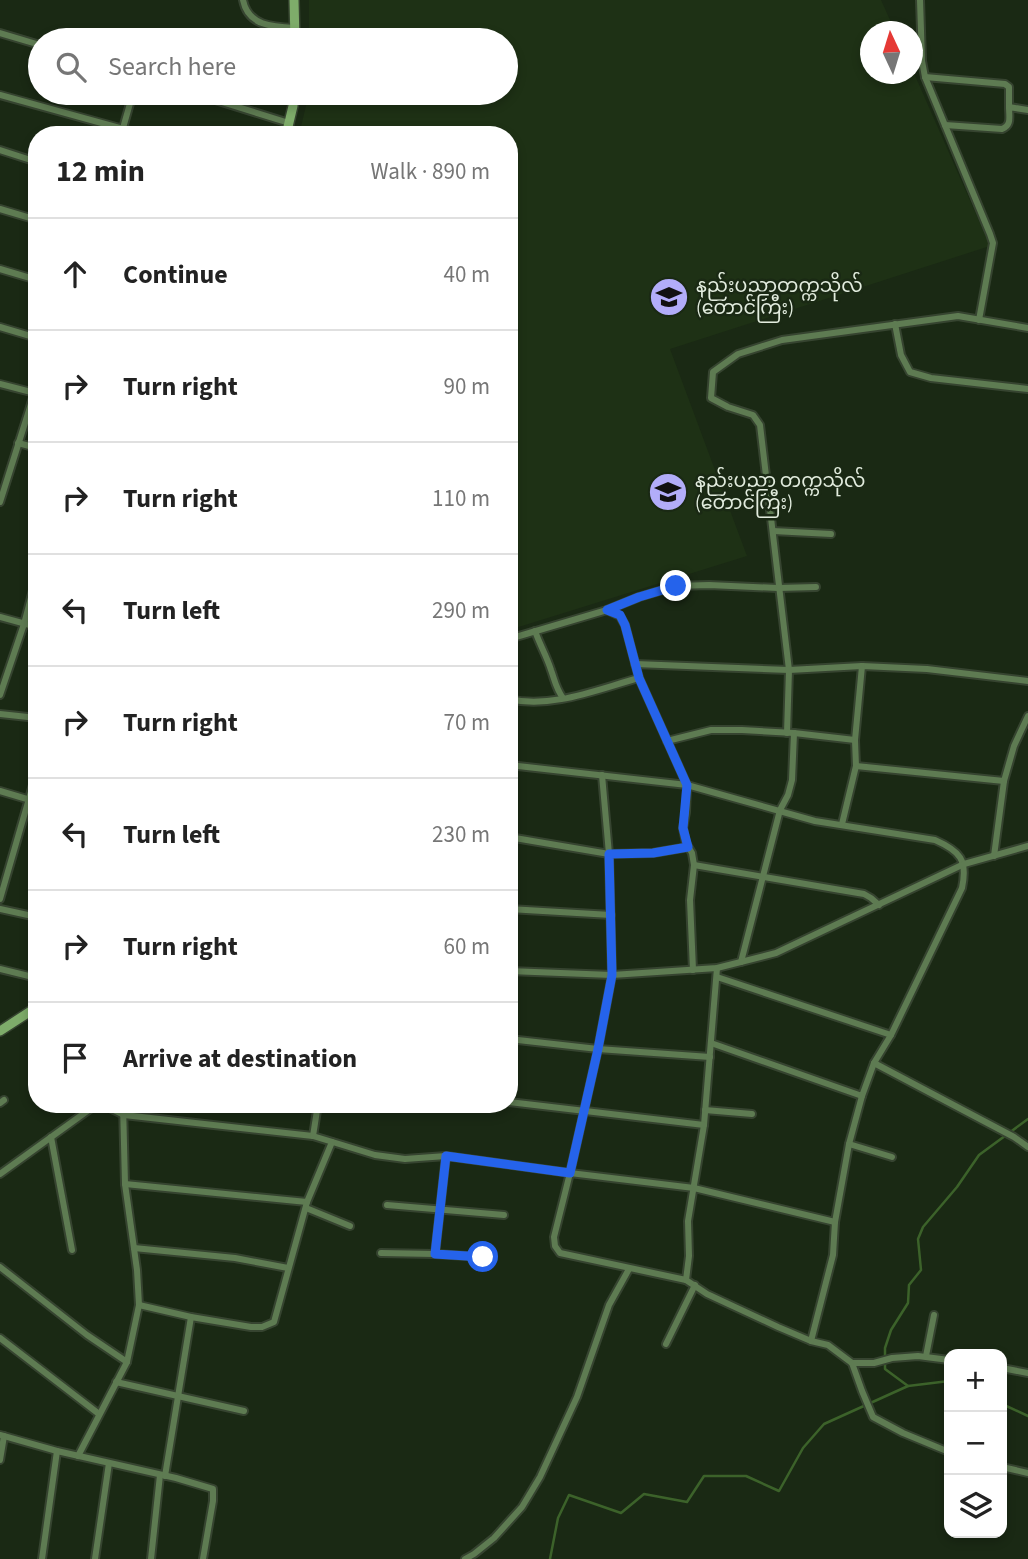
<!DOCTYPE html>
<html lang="en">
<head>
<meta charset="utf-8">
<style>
	:root { --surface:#fff; --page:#f2f2f2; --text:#222; --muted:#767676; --line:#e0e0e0 }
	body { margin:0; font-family:"Source Sans 3","Noto Sans Myanmar",sans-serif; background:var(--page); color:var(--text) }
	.controls { position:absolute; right:21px; bottom:21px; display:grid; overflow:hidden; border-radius:14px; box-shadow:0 4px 10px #0003 }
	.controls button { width:63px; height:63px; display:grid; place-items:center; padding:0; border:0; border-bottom:2px solid var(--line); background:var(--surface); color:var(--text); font:35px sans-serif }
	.compass { position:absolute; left:860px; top:21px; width:63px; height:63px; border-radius:50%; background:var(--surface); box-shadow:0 4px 10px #0003; rotate:356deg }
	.stop { position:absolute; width:21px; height:21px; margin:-16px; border:5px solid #2563eb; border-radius:50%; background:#fff }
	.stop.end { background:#2563eb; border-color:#fff; box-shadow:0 2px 7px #0008 }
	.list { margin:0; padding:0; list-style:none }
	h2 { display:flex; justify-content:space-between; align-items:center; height:91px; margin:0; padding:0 28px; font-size:30px }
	h2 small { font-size:23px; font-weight:400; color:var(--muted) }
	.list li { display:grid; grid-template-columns:46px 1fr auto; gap:21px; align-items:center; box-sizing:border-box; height:112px; padding:0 28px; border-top:2px solid var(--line) }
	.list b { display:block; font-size:26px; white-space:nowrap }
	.list em { font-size:23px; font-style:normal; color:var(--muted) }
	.icon { flex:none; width:38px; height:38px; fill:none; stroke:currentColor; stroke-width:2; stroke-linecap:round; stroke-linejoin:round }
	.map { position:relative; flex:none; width:1028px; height:1559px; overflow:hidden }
	.search { position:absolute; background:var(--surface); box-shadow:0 4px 10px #0003; left:28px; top:28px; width:490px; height:77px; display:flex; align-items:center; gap:18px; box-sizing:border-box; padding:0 24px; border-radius:38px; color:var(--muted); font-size:26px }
	.panel { position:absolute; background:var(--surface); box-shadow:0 4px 10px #0003; left:28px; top:126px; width:490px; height:987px; border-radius:28px }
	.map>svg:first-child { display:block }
	.built { fill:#1e3115 }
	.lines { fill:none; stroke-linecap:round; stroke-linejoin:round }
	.stream { stroke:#3c622a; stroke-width:2.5 }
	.street-casing { stroke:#364430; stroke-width:10 }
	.secondary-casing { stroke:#364430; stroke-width:12 }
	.street { stroke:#5e7b52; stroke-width:6 }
	.secondary { stroke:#7eac6a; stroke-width:9 }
	.route { stroke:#2563eb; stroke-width:9 }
	.labels { text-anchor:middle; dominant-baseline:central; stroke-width:5; stroke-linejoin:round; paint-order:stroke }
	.poi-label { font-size:19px; fill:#e2ecde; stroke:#1a2914; text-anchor:start }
</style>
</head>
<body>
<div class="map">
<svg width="1028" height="1559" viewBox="0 0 1028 1559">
	<rect width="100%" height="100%" fill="#1a2914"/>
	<path class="built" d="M309,0H881L895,31L870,32V74H912L913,71L990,246L670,349L747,556L509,630V135H299L309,93H506V40H309Z"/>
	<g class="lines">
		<g class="stream">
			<path d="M908,1386L885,1369V1348L891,1330L908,1303L909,1285L921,1270L918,1239L923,1227L957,1187L979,1155L1028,1119"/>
			<path d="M1002,1404L1028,1416"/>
			<path d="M550,1559L558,1518L569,1495L621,1513L644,1494L687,1502L704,1476H746L779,1491L803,1448L824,1424L908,1386L949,1381"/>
		</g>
		<g class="street-casing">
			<g id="street">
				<path d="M243,0C248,26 273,27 295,28"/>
				<path d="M920,0L922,61L925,77L990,234L993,243L979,320"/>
				<path d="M0,33L40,45"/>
				<path d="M925,77L1005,84L1009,87V107"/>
				<path d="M193,93L289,123"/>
				<path d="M0,95L145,135"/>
				<path d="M945,125L1002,129C1012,125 1009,117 1009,107L1028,110"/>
				<path d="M121,135L133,93"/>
				<path d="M0,150L37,162"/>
				<path d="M0,209L37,220"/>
				<path d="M0,269L37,280"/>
				<path d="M895,324L901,355L910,372L931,378L1028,389"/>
				<path d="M0,327L37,338"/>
				<path d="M0,384L35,393"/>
				<path d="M18,443L37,448"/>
				<path d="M0,502L37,385"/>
				<path d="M773,531L831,534"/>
				<path d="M607,610L639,597L676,586L709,585L778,588L816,587"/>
				<path d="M0,617L37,627"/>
				<path d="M535,631C540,645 547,657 551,670C555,681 556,689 563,698"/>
				<path d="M509,639L607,610L620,616L625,625L639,678L687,785L686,812L683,828L686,843L692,853L694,865L690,900L693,970"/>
				<path d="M635,664L789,670L862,666L927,669L1028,681"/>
				<path d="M0,695L24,624L37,575"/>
				<path d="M509,699C552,709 598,689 639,678"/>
				<path d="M0,714L37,718"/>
				<path d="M787,733L789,670L760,425L753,415L728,407L711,398L713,372L738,354L782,340L958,316L1028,328"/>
				<path d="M667,741L711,730H742L794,733L855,740"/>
				<path d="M509,765L687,785L815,821L935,840C960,851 968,860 962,888L891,1035L874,1063L862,1096L711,1043"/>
				<path d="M856,766L1004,781"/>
				<path d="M602,775L609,854L612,975L598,1049L570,1173L554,1237L555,1246L560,1253L686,1280"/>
				<path d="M0,791L37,802"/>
				<path d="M842,824L856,766L855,740L862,666"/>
				<path d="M509,837L609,854L653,853L688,847"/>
				<path d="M994,856L1004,781L1014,746L1028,716"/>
				<path d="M694,865L864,894L871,898L879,905"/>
				<path d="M0,899L37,771"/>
				<path d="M0,909L37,917"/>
				<path d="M509,909L611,915"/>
				<path d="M741,962L780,810L788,795L792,780L794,733"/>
				<path d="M717,968L704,1125L688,1221L689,1256L686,1280L707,1294L778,1327L811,1341L828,1345L852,1363L862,1391L873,1417L903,1433L949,1452"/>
				<path d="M0,969L37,978"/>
				<path d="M509,971L612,975L717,968L776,953L964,864L1028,846"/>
				<path d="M717,977L891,1035"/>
				<path d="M509,1039L598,1049L710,1057"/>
				<path d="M874,1063L1014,1137L1028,1147"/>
				<path d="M509,1102L704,1125"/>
				<path d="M0,1103L4,1100"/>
				<path d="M102,1104L124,1115L313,1136L375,1155L405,1159L446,1156L570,1173L694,1188L835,1222"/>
				<path d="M705,1110L752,1114"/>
				<path d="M313,1136L318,1104"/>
				<path d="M51,1137L72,1250"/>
				<path d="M849,1144L862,1096"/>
				<path d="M0,1174L97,1104"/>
				<path d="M125,1184L307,1202"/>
				<path d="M387,1205L504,1215"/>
				<path d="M306,1208L350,1226"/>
				<path d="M134,1248L235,1258L288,1268"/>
				<path d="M381,1253L435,1254L483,1257"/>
				<path d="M435,1254L446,1156"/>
				<path d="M0,1267L87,1335L127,1362"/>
				<path d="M139,1305L191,1317L251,1327H262L274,1322L307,1202L332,1142"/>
				<path d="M0,1338L99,1414"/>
				<path d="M811,1341L833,1255L835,1222L849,1144L892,1157"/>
				<path d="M666,1344L695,1285"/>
				<path d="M926,1356L934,1315"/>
				<path d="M852,1363H874L892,1358L918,1356L949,1360"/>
				<path d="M1002,1368L1028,1373"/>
				<path d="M116,1382L244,1411"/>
				<path d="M0,1435L57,1451L176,1478L213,1489V1501L203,1559"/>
				<path d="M78,1456L127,1362L139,1305L137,1270L125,1184L123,1104"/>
				<path d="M0,1460L4,1436"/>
				<path d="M1002,1467L1028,1473"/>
				<path d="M165,1476L191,1317"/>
				<path d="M42,1559L57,1451"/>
				<path d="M95,1559L109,1463"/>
				<path d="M151,1559L160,1475"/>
				<path d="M465,1559L474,1554L494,1538L522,1507L540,1477L577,1397L609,1305L629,1269"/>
			</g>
		</g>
		<g class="secondary-casing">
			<g id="secondary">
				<path d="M294,0L295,40"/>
				<path d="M286,135L293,106L294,93"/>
				<path d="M0,1031L37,1007"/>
			</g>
		</g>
		<use href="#street" class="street"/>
		<use href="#secondary" class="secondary"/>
	</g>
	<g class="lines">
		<path class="route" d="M483,1257L435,1254L446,1156L570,1173L598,1049L612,975L609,854L653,853L688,847L683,828L687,785L639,678L625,625L620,615L607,610L639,597L676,586"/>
	</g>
	<defs>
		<g id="university-disc" transform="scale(2.0125)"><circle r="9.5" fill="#b2adf9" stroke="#1a2914"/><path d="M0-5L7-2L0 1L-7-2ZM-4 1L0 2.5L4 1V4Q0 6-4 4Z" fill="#111"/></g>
	</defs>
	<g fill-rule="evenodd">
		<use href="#university-disc" x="669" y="297"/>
		<use href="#university-disc" x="668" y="492"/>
	</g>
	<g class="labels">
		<g class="poi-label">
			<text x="696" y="286">နည်းပညာတက္ကသိုလ်<tspan x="696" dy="22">(တောင်ကြီး)</tspan></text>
			<text x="695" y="481">နည်းပညာ တက္ကသိုလ်<tspan x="695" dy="22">(တောင်ကြီး)</tspan></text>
		</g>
	</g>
</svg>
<div class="controls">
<button>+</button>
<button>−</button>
<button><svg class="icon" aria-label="layers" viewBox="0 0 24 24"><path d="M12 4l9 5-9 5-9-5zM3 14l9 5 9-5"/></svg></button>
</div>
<svg class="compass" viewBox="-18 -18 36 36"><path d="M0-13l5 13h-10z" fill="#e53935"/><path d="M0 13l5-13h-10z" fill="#767676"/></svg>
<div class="stop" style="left:483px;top:1257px"></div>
<div class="stop end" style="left:676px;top:586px"></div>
<div class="search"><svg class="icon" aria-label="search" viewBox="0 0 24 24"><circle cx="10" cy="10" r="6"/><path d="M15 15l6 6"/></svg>Search here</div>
<section class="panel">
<h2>12 min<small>Walk · 890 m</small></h2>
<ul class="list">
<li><svg class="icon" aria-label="ahead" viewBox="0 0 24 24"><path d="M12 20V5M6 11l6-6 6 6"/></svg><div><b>Continue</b></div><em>40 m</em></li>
<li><svg class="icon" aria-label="right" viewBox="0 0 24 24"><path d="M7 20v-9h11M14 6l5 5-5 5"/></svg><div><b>Turn right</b></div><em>90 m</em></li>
<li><svg class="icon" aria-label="right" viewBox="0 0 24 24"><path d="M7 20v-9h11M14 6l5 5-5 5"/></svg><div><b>Turn right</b></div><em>110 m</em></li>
<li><svg class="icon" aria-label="left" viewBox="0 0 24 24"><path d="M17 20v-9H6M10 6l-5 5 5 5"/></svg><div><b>Turn left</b></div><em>290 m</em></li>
<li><svg class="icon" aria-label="right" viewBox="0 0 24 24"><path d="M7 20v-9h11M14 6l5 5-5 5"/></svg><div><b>Turn right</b></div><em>70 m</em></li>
<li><svg class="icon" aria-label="left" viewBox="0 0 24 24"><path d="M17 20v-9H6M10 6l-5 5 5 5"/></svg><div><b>Turn left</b></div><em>230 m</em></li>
<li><svg class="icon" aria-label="right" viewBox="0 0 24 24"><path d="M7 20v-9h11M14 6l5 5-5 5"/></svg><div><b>Turn right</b></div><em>60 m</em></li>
<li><svg class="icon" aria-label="arrive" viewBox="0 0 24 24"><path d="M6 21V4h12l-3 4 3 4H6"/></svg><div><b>Arrive at destination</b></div></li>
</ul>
</section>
</div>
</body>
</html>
